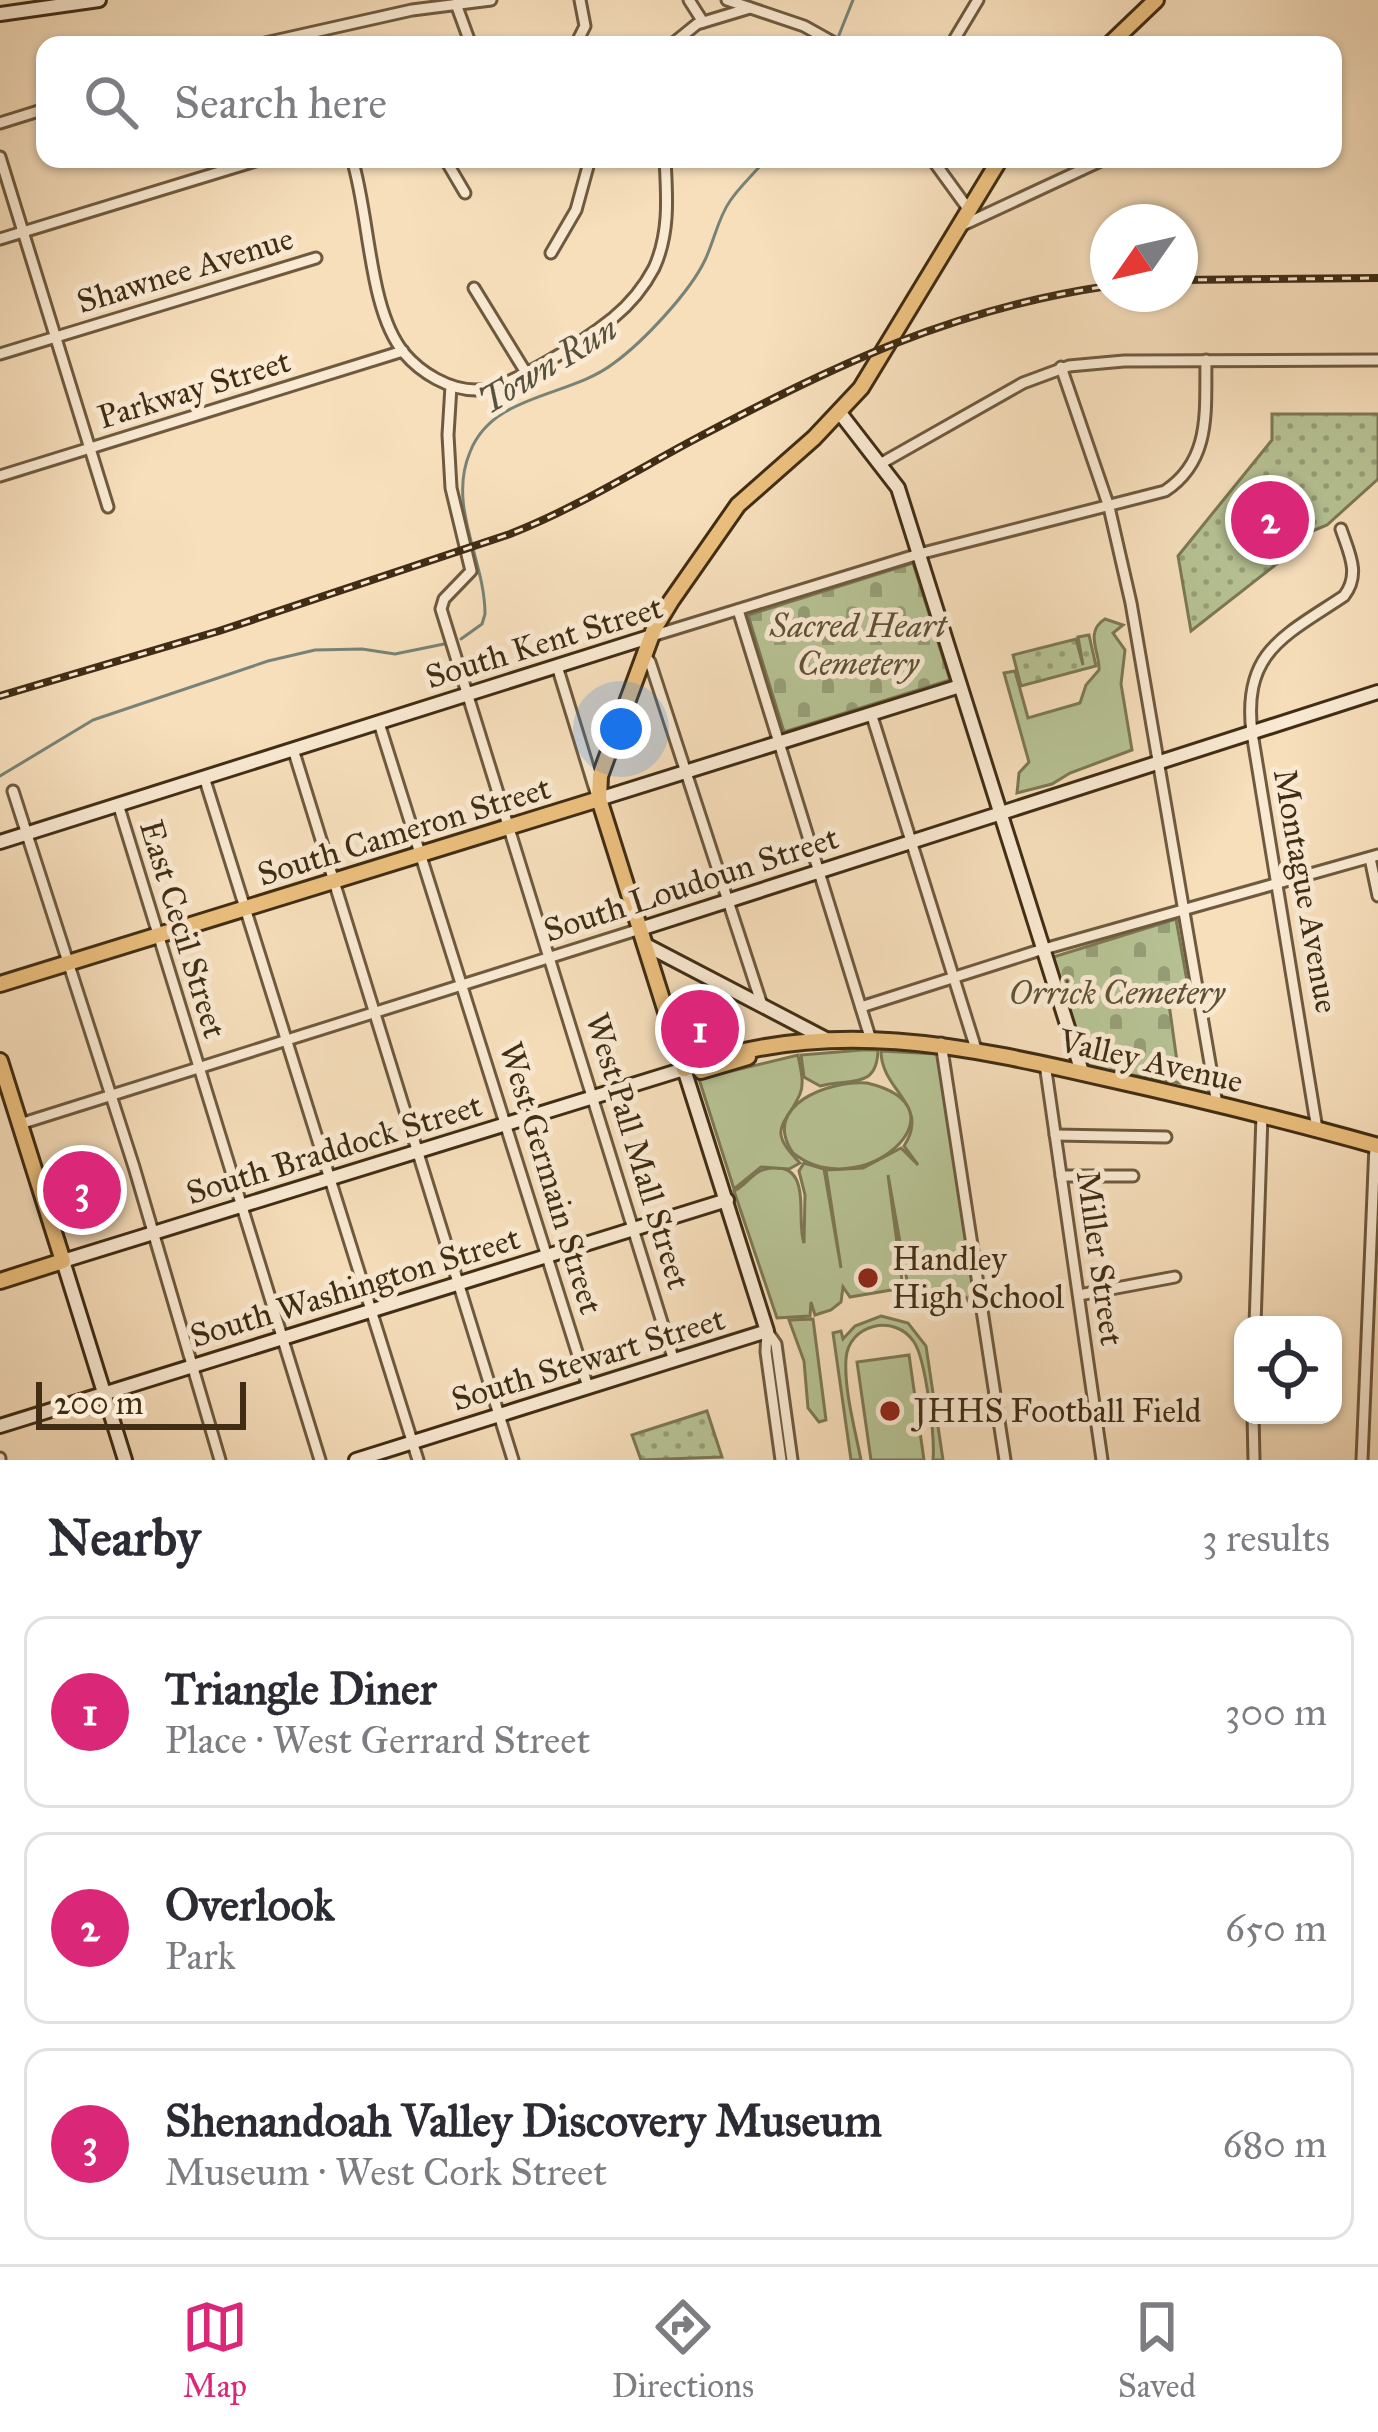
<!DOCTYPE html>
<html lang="en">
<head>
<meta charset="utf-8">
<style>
	:root { --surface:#fff; --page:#f7f7f7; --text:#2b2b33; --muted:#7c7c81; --line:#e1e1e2; --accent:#db2777 }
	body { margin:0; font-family:"IM FELL Great Primer",serif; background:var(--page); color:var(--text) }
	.controls { position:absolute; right:36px; bottom:36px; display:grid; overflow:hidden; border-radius:24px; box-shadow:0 3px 9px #0004 }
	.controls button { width:108px; height:108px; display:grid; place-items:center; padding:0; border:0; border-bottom:3px solid var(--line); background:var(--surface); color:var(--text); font:60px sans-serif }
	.compass { position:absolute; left:1090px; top:204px; width:108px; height:108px; border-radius:50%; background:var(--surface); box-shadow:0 3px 9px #0004; rotate:236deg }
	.scale { position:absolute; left:36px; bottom:30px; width:210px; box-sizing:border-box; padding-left:12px; border:6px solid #402d14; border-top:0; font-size:33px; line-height:42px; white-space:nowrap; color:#402d14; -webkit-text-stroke:9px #faead3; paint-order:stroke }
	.you { position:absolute; left:621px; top:729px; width:42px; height:42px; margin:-30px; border:9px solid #fff; border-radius:50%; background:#1a73e8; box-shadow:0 0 0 18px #1a73e833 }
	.badge { display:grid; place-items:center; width:78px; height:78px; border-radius:50%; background:var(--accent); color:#fff; font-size:39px; font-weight:700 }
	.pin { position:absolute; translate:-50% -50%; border:6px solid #fff; box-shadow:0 3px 12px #0006 }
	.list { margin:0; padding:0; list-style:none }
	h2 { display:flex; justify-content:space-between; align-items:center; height:156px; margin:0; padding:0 48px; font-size:51px }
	h2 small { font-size:39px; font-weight:400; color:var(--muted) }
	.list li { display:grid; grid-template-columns:78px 1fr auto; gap:36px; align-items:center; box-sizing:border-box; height:192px; margin:0 24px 24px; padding:0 24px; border:3px solid var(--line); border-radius:24px }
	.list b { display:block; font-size:45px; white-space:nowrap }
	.list p { margin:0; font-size:39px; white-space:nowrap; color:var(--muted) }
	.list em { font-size:39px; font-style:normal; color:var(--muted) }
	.icon { flex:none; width:66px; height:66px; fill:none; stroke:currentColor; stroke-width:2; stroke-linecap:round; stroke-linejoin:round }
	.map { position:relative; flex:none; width:1378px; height:1460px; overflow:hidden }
	.search { position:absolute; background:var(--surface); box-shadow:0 3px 9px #0004; left:36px; right:36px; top:36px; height:132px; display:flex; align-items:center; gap:30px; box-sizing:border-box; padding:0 42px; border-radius:24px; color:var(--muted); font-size:45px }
	.sheet { height:804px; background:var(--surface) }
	nav { display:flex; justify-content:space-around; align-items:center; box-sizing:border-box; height:168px; border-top:3px solid var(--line); background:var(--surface); font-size:33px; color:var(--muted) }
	nav a { display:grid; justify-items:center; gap:6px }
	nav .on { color:var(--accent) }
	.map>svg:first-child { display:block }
	.green { fill:#b7c395; stroke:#7c7854; stroke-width:3 }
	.cemetery { fill:url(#cemetery-stones); stroke:#7c7854; stroke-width:3 }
	.park { fill:url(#park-dots); stroke:#7c7854; stroke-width:3 }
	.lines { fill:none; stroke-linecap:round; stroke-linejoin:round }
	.stream { stroke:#788376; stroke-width:3 }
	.street-casing { stroke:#6e5a3e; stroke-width:15 }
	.secondary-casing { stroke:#402d14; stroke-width:18 }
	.primary-casing { stroke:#402d14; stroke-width:20 }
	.street { stroke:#faead3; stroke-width:9 }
	.secondary { stroke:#faead3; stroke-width:12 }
	.primary { stroke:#ecc07e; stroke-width:14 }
	.rail-casing { stroke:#402d14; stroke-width:8 }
	.rail { stroke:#faead3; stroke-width:3; stroke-dasharray:9; stroke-linecap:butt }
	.poi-dot { fill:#8f2418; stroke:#faead3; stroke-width:4.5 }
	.labels { text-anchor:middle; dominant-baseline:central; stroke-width:10; stroke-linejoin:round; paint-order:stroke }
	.street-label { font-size:33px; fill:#402d14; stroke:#faead3 }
	.park-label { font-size:33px; font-style:italic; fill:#5e5234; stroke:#faead3 }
	.poi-label { font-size:33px; fill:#402d14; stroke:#faead3; text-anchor:start }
	.water-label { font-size:36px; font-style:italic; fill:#58513d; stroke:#faead3 }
</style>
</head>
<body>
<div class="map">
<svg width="1378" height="1460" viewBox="0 0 1378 1460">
	<defs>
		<pattern id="cemetery-stones" width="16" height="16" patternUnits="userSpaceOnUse" patternTransform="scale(3)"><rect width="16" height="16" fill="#b7c395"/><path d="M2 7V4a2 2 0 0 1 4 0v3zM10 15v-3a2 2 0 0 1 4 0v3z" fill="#969f78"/></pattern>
		<pattern id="park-dots" width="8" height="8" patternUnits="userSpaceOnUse" patternTransform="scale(3)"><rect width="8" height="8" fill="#b7c395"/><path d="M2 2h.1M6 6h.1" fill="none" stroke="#969f78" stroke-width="1.8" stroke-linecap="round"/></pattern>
	</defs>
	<rect width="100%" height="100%" fill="#f7dfbc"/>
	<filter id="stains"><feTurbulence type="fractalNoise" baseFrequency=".00167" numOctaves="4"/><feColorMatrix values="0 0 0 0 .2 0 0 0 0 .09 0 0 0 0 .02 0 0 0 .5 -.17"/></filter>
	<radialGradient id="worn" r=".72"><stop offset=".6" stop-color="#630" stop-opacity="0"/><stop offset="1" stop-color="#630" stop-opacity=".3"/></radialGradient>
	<g class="green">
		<path d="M1105,619L1123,625L1113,633L1125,650L1121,684L1132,750L1070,773L1052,784L1017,793L1019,773L1029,762L1004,673L1015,671L1028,718L1080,703L1086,685L1099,670C1100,652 1084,632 1105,619Z"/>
		<path d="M862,1050H878C877,1090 850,1078 820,1086L804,1077L801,1055Z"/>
		<path d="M881,1051L937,1054L979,1309L974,1310L966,1297L950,1293L948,1282L946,1294L925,1298L909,1292L888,1175L903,1288L850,1297L843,1287L841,1302L831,1310L815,1315L811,1302L810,1316L777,1318L734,1191C747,1185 752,1172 766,1169C815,1158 795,1220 804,1243L805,1195L799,1171L804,1163L824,1169L841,1268L826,1170L863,1168L901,1148L918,1165L904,1146C931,1105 881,1091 881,1051Z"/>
		<path d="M798,1055C800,1067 805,1082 800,1094C786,1126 765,1128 800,1163L789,1169L761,1167L734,1189L699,1079Z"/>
		<path d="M867,1083C974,1108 860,1207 793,1153C760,1105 830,1080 867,1083Z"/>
		<path d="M881,1316L908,1323L926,1346L943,1460H933C935,1437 926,1360 914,1342C895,1313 848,1324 846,1359C844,1390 855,1429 861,1460H851L833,1333L841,1331L843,1339L855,1326Z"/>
		<path d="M813,1319L826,1420L819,1422L808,1408L804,1361L789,1320Z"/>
		<path d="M909,1355L924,1460H871L857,1362Z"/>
	</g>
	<g class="cemetery">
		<path d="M913,563L950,680L784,732L748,615Z"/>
		<path d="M1176,919L1189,992L1175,995L1169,1004L1180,1083L1084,1067L1050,958Z"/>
	</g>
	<g class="park">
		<path d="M1272,414H1378V479L1327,525L1286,542L1292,552L1191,631L1178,556L1272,440Z"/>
		<path d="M1089,635L1096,666L1021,686L1013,655L1076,639L1083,665L1078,637Z"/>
		<path d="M707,1411L722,1457L641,1460L632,1435Z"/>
	</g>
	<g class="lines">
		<g class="stream">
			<path d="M839,35L853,0"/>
			<path d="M461,639L482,624L485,614C485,559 447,507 470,452C493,393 569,398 614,363C643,342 690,292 705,260C714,241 718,218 730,201C740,186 755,173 766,159"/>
			<path d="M0,776L93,720L268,661L315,650L362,649L395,654L449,643"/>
		</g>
		<g class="street-casing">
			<g id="street">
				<path d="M689,0L703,22"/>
				<path d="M727,0L804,26L838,45"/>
				<path d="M456,4L471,45"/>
				<path d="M577,42L585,26L580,0"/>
				<path d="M256,45L412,10L491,0"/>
				<path d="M671,45L697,24L750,8"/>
				<path d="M951,45L978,0"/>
				<path d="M0,123L45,109"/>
				<path d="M0,157L108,507"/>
				<path d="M352,159C370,216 368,309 404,353C421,373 449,390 476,390C509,390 587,339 613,318C630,304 644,287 654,268C670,233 667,196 665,159"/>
				<path d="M445,159L465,193"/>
				<path d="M932,159L969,210"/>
				<path d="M963,225L1105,159"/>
				<path d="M0,239L262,159"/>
				<path d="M551,253L576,210L590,159"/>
				<path d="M474,288L525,371"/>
				<path d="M0,354L316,258"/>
				<path d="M1061,367L1109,507L1131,603L1217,1104"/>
				<path d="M451,386L448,435L451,488L471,571L444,599L441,609L674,1361"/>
				<path d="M880,464L1023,383L1069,366L1124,361L1378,360"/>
				<path d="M0,476L403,351"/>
				<path d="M738,610L870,1037"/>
				<path d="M652,636L919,554L1165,491C1212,460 1205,410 1206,360"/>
				<path d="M645,656L650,662L761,1002"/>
				<path d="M557,666L596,793"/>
				<path d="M871,713L976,1049"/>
				<path d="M379,723L588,1387"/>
				<path d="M293,749L513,1460"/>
				<path d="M204,777L418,1460"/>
				<path d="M13,791L134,1167L220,1460"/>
				<path d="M118,804L320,1460"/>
				<path d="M1370,858L1378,896"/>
				<path d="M861,1007L1037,951L1378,855"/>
				<path d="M941,1043L1005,1460"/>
				<path d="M1045,1064L1102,1460"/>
				<path d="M20,1124L640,929"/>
				<path d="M1317,1129L1252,733C1242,652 1284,636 1344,596C1361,574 1349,553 1341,529"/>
				<path d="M1055,1135L1166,1137"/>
				<path d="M1061,1176H1133"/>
				<path d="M1079,1295L1175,1277"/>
				<path d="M1255,1325L1262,1115"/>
				<path d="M767,1331L776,1344L792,1460"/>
				<path d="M767,1331L766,1352L781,1460"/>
				<path d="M1253,1415L1254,1460"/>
				<path d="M0,1458V1460"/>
				<path d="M1362,1460L1375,1145"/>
			</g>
		</g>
		<g class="secondary-casing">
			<g id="secondary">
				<path d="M0,14L99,0"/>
				<path d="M840,413L898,488L1082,1072"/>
				<path d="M599,799L960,686"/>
				<path d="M0,842L652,636"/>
				<path d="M640,929L1378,692"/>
				<path d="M644,944L826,1039"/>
				<path d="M0,1426L727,1200"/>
				<path d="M125,1460L63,1261L684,1069L767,1331L356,1460"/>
			</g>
		</g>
		<g class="primary-casing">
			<g id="primary">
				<path d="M1109,45L1156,0"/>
				<path d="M0,984L599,799"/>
				<path d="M0,1061L63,1261L0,1281"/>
				<path d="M684,1069L599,799L600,776L608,754L654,629L671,601L738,505L814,438L861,388L1000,159"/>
				<path d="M684,1069C826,1015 967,1046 1109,1079C1199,1099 1289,1121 1378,1146"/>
				<path d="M701,1071L748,1057"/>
			</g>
		</g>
		<use href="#street" class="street"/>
		<use href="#secondary" class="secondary"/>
		<use href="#primary" class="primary"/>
		<g class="rail-casing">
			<g id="rail">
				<path d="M1180,280L1378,278"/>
				<path d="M0,696L219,631L510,534C576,508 635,471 697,438C835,365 952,309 1108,286"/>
			</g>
		</g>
		<use href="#rail" class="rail"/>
	</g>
	<g class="poi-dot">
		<circle cx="868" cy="1278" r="12"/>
		<circle cx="890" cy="1411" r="12"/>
	</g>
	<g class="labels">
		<g class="street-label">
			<text transform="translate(185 270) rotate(-17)">Shawnee Avenue</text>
			<text transform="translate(194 389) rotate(-17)">Parkway Street</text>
			<text transform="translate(544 642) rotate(-17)">South Kent Street</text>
			<text transform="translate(404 831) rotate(-17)">South Cameron Street</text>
			<text transform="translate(691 884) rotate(-18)">South Loudoun Street</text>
			<text transform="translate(1306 891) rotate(80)">Montague Avenue</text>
			<text transform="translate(183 929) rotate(73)">East Cecil Street</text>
			<text transform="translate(1151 1061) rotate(13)">Valley Avenue</text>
			<text transform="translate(334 1149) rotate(-17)">South Braddock Street</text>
			<text transform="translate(638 1151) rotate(73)">West Pall Mall Street</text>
			<text transform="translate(551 1178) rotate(73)">West Germain Street</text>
			<text transform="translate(1100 1258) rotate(82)">Miller Street</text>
			<text transform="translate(355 1287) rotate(-17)">South Washington Street</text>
			<text transform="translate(588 1359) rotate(-17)">South Stewart Street</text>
		</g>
		<g class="park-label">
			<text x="858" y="626">Sacred Heart<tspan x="858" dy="38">Cemetery</tspan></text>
			<text x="1117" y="993">Orrick Cemetery</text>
		</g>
		<g class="poi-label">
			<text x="892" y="1259">Handley<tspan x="892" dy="38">High School</tspan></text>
			<text x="914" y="1411">JHHS Football Field</text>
		</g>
		<g class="water-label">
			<text transform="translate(548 365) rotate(-31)">Town Run</text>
		</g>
	</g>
	<rect width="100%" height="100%" filter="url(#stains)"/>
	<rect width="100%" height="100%" fill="url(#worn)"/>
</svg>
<div class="controls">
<button><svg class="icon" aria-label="locate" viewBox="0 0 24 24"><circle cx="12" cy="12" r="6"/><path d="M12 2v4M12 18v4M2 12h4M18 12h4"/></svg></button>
</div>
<svg class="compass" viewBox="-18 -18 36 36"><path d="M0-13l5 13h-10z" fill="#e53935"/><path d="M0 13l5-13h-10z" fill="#7c7c81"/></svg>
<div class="scale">200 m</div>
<div class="you"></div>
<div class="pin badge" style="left:700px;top:1029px">1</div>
<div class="pin badge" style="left:1270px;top:520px">2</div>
<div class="pin badge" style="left:82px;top:1190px">3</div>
<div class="search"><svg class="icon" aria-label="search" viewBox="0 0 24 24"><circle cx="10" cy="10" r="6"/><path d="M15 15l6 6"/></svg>Search here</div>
</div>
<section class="sheet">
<h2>Nearby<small>3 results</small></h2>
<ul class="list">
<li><span class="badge">1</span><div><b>Triangle Diner</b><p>Place · West Gerrard Street</p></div><em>300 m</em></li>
<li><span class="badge">2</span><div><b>Overlook</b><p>Park</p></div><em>650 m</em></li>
<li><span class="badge">3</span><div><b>Shenandoah Valley Discovery Museum</b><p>Museum · West Cork Street</p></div><em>680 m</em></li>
</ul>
</section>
<nav>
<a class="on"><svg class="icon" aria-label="map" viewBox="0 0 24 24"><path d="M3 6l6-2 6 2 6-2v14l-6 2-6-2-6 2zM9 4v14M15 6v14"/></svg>Map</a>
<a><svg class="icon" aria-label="directions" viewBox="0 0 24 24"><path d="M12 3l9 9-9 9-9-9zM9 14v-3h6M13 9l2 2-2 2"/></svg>Directions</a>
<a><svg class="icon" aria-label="saved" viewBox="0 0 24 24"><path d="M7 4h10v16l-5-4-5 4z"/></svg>Saved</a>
</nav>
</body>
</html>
